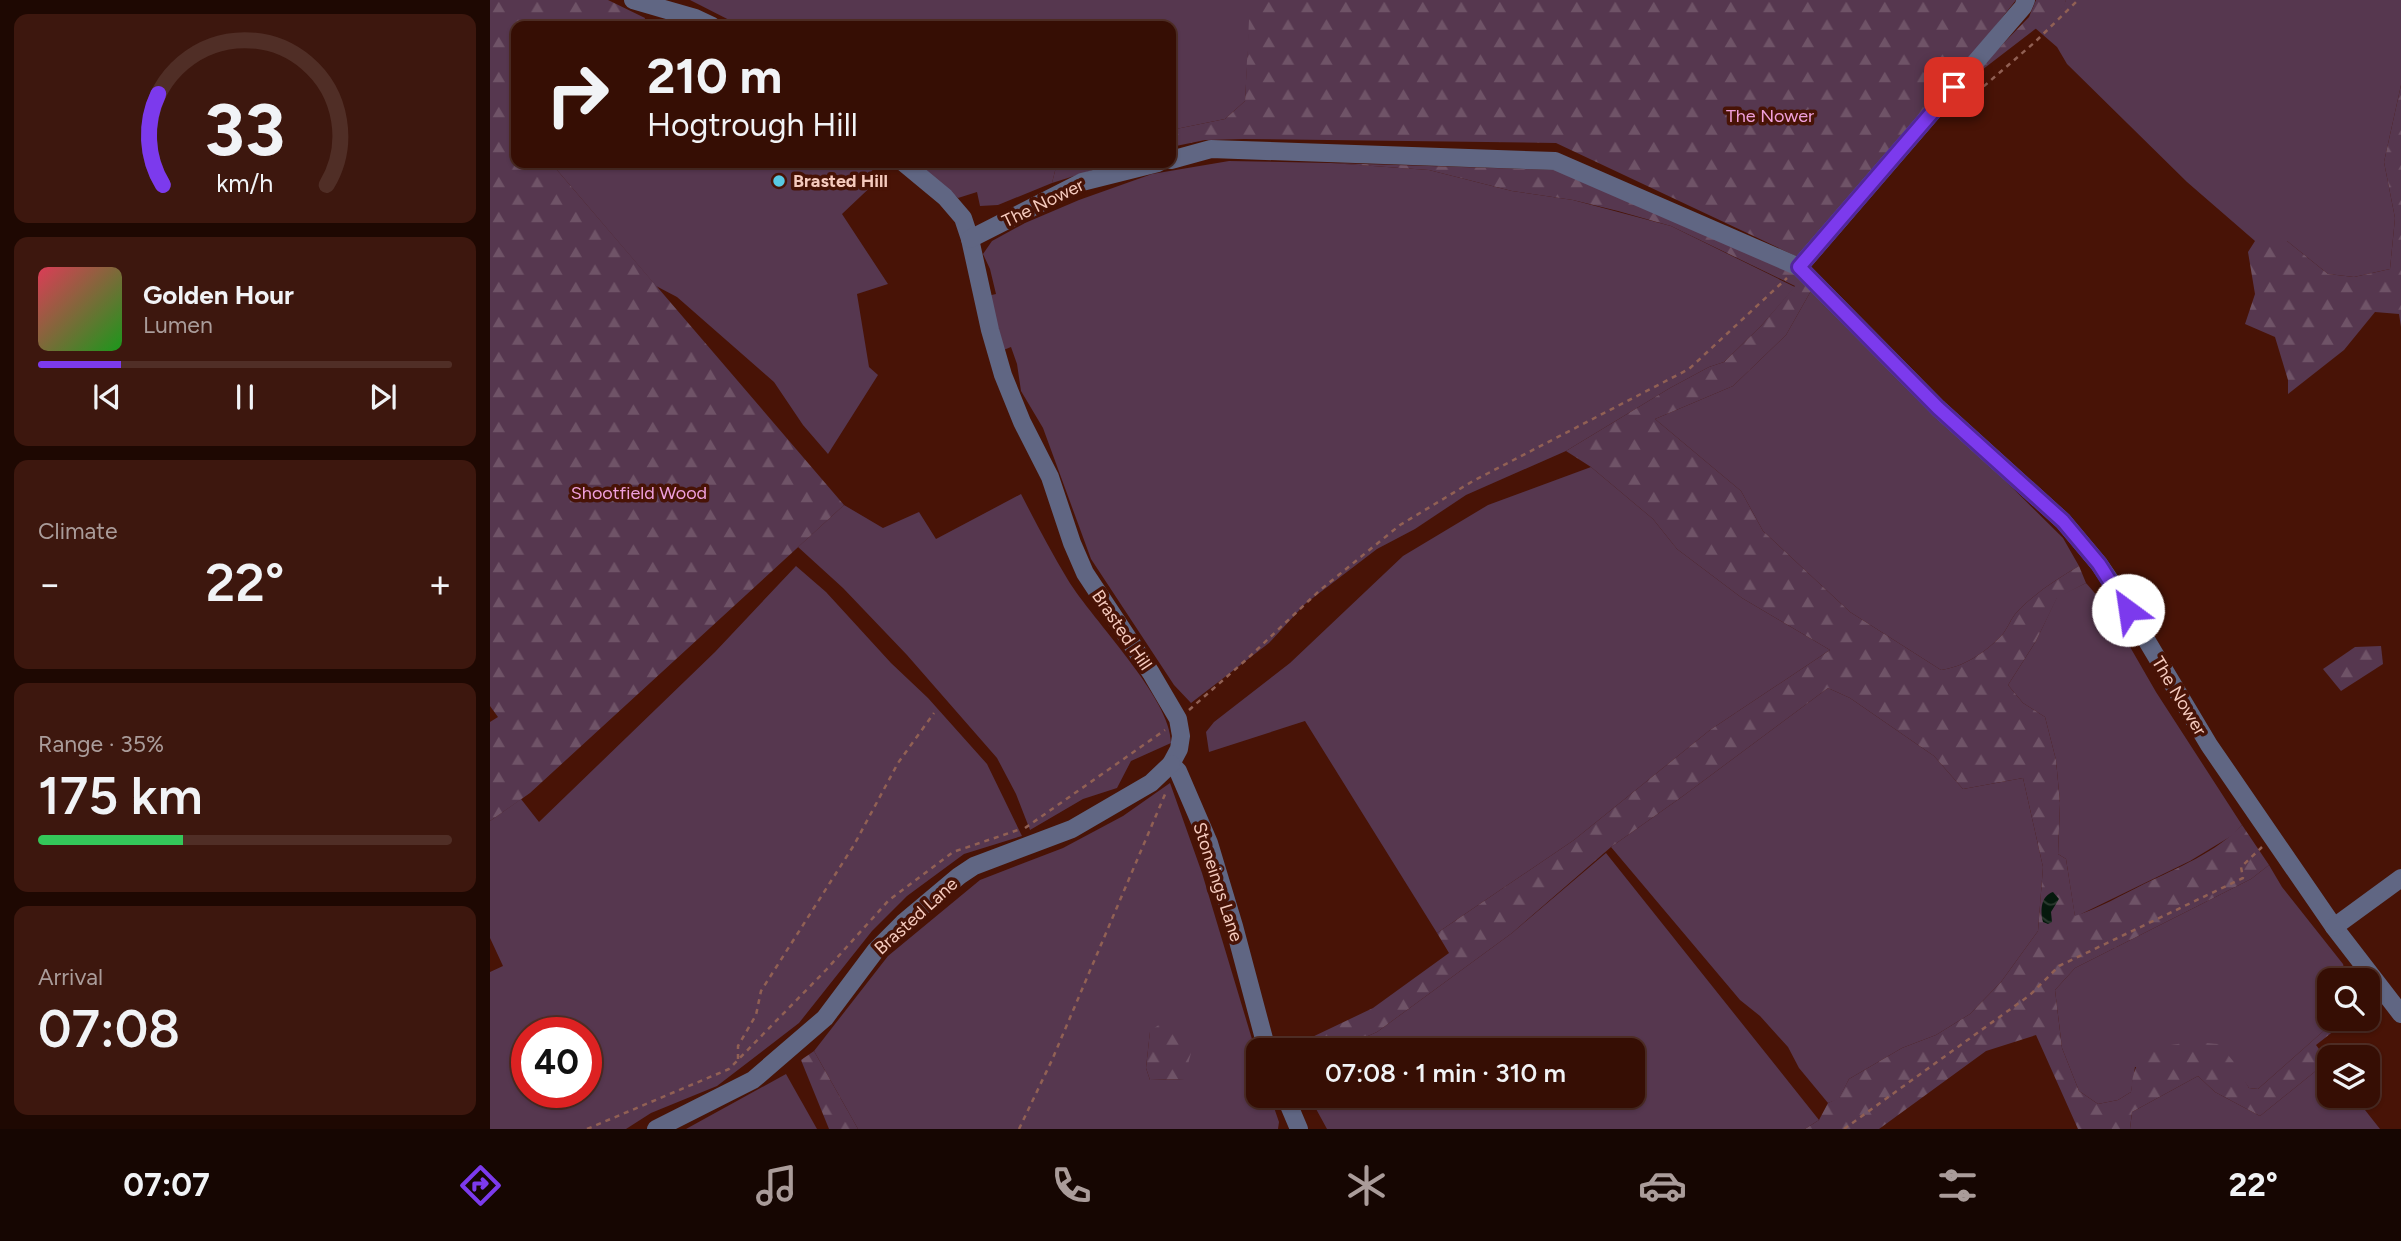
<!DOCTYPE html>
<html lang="en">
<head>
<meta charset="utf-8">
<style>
	body { margin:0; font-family:Figtree,sans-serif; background:#3d170e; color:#f1f3f6; height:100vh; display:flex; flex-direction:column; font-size:26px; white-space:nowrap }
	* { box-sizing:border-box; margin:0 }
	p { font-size:23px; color:#aa9c9a }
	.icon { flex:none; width:38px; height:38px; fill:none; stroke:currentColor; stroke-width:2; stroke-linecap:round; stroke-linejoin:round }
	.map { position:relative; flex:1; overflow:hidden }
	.sheet { display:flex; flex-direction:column; gap:14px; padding:14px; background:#1e0802; width:490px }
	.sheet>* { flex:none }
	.top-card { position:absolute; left:21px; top:21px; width:665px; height:147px; border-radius:14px; box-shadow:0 2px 5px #0004,0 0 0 2px #502e26; background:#360e04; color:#f1f3f6; overflow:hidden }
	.tools { position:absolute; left:1827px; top:968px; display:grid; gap:14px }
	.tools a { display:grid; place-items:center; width:63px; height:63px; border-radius:14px; background:#360e04; box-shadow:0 2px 5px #0004,0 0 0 2px #502e26; font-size:35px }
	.speed { position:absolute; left:21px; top:1017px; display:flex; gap:14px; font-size:35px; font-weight:700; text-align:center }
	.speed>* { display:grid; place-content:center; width:91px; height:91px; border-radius:50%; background:#360e04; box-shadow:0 2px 5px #0004,0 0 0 2px #502e26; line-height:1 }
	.speed .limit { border:10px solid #d22; background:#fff; color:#111 }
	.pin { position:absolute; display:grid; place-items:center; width:60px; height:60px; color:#fff; margin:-30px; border-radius:14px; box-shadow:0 4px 10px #0006 }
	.me { position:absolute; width:77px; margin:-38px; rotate:329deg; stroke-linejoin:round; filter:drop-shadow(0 0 5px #0008) }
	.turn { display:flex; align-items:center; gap:24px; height:147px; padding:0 21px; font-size:32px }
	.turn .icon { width:91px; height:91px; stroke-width:2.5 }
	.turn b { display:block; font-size:49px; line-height:60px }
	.big { font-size:52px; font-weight:600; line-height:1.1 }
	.sheet .widget { flex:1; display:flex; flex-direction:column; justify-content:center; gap:10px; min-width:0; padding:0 24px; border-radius:14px; background:#3d170e }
	.sheet .dial { align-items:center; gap:0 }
	.dial svg { height:182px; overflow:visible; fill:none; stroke:#502e26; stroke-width:7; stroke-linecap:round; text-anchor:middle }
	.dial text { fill:#f1f3f6; stroke:none }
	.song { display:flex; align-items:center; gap:21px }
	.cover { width:84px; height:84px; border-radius:10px; background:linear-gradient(135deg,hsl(350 70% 55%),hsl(120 70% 35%)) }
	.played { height:7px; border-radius:4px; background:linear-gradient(90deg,#7c3aed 20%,#502e26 20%) }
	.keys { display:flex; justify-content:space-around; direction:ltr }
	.heat { display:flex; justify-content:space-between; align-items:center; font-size:38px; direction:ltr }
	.charge { height:10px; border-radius:5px; background:linear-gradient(90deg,#34c759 35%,#502e26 0) }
	.trip { position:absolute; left:756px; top:1038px; width:399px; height:70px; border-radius:14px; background:#360e04; box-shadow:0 2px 5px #0004,0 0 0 2px #502e26; font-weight:600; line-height:70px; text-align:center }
	.tab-bar { display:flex; height:112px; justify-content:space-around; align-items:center; background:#160602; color:#aa9c9a }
	.tab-bar .icon { width:49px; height:49px }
	.tab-bar .current { color:#7c3aed }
	.tab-bar b { font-size:32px; color:#f1f3f6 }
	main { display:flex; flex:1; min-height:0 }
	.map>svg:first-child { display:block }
	.grass { fill:#56374f; fill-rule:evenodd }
	.forest { fill:url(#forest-firs) }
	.water { fill:url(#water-waves) }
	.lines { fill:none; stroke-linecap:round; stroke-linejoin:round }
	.path { stroke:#916054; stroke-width:2.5; stroke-dasharray:5 5; stroke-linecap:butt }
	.minor { stroke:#606683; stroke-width:18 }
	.route-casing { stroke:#51269a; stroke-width:18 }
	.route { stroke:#7c3aed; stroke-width:12 }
	.poi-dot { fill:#58c9e3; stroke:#481306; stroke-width:2.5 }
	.labels { text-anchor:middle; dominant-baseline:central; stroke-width:7; stroke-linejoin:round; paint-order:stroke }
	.park-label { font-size:18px; fill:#f0a0dd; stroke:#481306 }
	.poi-label { font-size:18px; font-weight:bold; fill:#f5cabe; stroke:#481306; text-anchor:start }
	.street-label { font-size:18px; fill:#f5cabe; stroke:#481306 }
</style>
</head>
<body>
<main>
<section class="sheet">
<div class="widget dial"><svg viewBox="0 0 100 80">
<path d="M14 69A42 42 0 1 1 86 69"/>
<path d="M14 69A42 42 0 0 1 12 29" stroke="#7c3aed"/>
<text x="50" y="56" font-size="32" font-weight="700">33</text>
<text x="50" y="72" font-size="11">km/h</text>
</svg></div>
<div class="widget">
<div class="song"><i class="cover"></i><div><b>Golden Hour</b><p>Lumen</p></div></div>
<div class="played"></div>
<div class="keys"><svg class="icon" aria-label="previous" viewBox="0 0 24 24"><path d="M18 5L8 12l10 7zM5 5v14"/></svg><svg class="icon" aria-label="pause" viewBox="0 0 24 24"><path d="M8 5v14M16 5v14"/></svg><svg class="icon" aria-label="next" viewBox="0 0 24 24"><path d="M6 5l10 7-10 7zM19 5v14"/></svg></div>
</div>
<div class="widget"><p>Climate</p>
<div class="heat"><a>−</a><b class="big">22°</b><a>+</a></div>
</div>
<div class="widget"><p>Range · 35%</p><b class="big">175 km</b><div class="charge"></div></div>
<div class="widget"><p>Arrival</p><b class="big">07:08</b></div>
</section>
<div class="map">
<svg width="1911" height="1129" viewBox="0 0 1911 1129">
	<defs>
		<pattern id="forest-firs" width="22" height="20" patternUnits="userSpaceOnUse" patternTransform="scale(1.75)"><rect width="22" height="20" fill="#56374f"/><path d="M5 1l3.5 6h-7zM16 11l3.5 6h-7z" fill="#6f5367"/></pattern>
		<pattern id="water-waves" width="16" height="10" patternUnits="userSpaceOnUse" patternTransform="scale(1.75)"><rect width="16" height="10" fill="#05190d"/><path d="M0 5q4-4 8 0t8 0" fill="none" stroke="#2a392e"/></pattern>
	</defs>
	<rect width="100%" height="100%" fill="#481306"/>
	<g class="grass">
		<path d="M200,0H761L755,101L735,119L681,130V26H251Z"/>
		<path d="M1576,0H1911V85L1894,162L1905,218L1900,269L1864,277L1838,274L1797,241H1765L1697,182L1577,64L1567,47L1545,28L1573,7Z"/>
		<path d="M739,161L841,163L939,170L1022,191L1083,200L1181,226L1305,287L1271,326L1234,362L1219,367L1180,388L1076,451L976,495L925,529L887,549L815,604L779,643L701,703L684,685L601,559L553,428L531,391L527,364L521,347L511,351L497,296L506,294L500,269L493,254L502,241L535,223L589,200L662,174Z"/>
		<path d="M61,163H388L381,172L389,179L352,214L398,284L367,294L379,367L388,375L338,454L313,425L284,382L187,297L166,286Z"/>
		<path d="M427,163H567L562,183L508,205L490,206L487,192L468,198Z"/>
		<path d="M1322,289L1573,538L1589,566C1567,579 1545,593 1527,612C1521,618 1518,628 1512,635C1496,652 1474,667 1451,670L1360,612L1273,531L1251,491L1165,419L1243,386L1296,335Z"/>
		<path d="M1101,467L1163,519L1187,549L1252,598L1340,650L1220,730L1084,840L947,933L815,721L719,752L716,732L724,722L800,663L913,556L998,505Z"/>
		<path d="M531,494C546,523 561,552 578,580C603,621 681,698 681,743L641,761L627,788L593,799L540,830L526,794L507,758L417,655L353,588L308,547L354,505L393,528L429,512L446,539Z"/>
		<path d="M306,566L336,592L401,663L438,698L497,764L532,836L474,854L417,896L382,931L309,1023L227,1086L161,1113L136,1129H0V972L13,966L0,938V821L31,799L49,822L225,652ZM37,1032H96V1092H37Z"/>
		<path d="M1596,583L1617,607L1666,692L1752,825L1743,835L1700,861L1585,917L1576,859L1568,854L1570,803L1566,760L1555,717L1533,703L1518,685L1546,641L1567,597Z"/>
		<path d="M1338,688L1360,698L1444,756L1473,789L1533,778L1553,867L1548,931L1511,982L1480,1014L1446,1035L1412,1048L1359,1079L1349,1099L1338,1103L1309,1068L1298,1047L1270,1016L1250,1000L1121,847L1193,796Z"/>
		<path d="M680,783L712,873L768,1059V1096H780L789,1122L788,1129H368L324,1051L398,956L490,880L573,848L633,816ZM660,1032L694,1079L660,1080L656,1068Z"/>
		<path d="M1116,853L1329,1120L1315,1129H837L819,1096H1143V1050H846L887,1032L1022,933Z"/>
		<path d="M1779,865L1792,887L1853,964L1857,980H1839V1018L1847,1019L1768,1089L1759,1088L1750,1075L1645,1067L1641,1092L1628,1100L1608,1104L1589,1091L1572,1048L1565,990L1585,968L1761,879Z"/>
		<path d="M1838,1061L1839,1096H1864L1890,1129H1640L1642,1112L1708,1076L1725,1092L1770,1116Z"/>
		<path d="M296,1074L327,1129H196Z"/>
	</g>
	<g class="forest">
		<path d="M0,0H118L155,18L153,26H26V163H61L354,505L40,793L0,821V722L8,717L0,706Z"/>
		<path d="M760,0H1526L1439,110L1310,258L1066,143L754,139L715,140L681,147V130L735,119L755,101Z"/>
		<path d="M1546,0H1576L1574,7L1475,83L1539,17Z"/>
		<path d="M1911,85V327L1909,314L1885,312L1854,350L1798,394V380L1785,337L1755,324L1765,294L1758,252L1765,241H1797L1838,274L1864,277L1900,269L1905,218L1894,162Z"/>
		<path d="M567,163H625L562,183Z"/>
		<path d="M841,163L1065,170L1298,265L1322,289L1296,335L1243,386L1165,419L1251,491L1273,531L1360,612L1451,670C1474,667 1496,652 1512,635C1518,628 1521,618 1527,612C1545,593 1567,579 1589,566L1596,583L1567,598L1546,641L1518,685L1533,703L1555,717L1566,760L1570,803L1568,854L1576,859L1585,916C1609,908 1632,895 1654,884C1687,868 1727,852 1752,825L1779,865L1761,879L1585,968L1565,990L1572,1048L1589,1091L1608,1104L1628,1100L1641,1092C1642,1085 1642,1077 1645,1070C1654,1040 1704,1042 1729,1044L1743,1061L1759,1088L1768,1089L1847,1019H1859L1826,1045L1838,1061L1770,1116L1725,1092L1708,1076L1642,1112L1640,1129H1588L1546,1035L1496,1051L1389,1129H1315L1329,1120L1338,1103L1349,1098L1359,1079L1412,1048L1446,1035L1480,1014L1511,982L1548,931L1553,867L1533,778L1473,789L1444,756L1360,698L1338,688L1193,796L1121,847L1022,933L887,1032L846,1050H795L883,1008L959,953L947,933L1084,840L1220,730L1340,650L1252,598L1187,549L1163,519L1101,467L1076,451L1180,388L1219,367L1234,362L1271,326L1305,286L1181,226L1128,211L1083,200L1022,191L939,170Z"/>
		<path d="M1891,646L1893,664L1851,691L1833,669L1865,647Z"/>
		<path d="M673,1022H687L701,1053L694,1079L660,1080L656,1068L660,1031Z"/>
		<path d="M324,1051L368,1129H339L311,1060Z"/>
	</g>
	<path class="water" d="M1563,892L1569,899L1561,912L1562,922L1558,924L1553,922C1550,910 1551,896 1563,892Z"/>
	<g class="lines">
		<g class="path">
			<path d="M1471,106L1545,42L1588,0"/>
			<path d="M699,710L757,659L829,591L910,525L983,481L1199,369L1297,278"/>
			<path d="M535,828L675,730"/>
			<path d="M248,1059V1046L266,1015L271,991L364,845L408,763L444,713"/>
			<path d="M97,1129L239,1069L336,970L399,900L463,852L528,830"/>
			<path d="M529,1129L562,1060L676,792"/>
			<path d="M1354,1129L1540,995L1569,966L1753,878L1751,867L1772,847"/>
		</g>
		<g class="minor">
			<path d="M143,0L205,18L222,26"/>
			<path d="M681,160L721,149L1065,161L1309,267L1448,408L1573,521L1609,564L1626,589L1719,745L1844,927L1911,1014"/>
			<path d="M414,163L455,197L473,218L480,239L500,330L513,375L532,422L560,477L582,543L595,573L661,673L688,719L691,736L689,749L681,764L688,771L719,843L744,926L777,1050"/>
			<path d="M480,239L592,182L668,163"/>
			<path d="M1309,267L1533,7L1536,0"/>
			<path d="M1844,927L1911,878"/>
			<path d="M795,1096L809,1129"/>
			<path d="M166,1129L263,1080L335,1018L386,950L413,923L469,876L484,866L582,829L661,783L681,764"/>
		</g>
	</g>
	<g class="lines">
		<g class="route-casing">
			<path id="route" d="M1464,87L1309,267L1448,408L1573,521L1609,564L1638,610"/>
		</g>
		<use href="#route" class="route"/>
	</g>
	<circle class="poi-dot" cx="289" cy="181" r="7"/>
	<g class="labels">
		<g class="park-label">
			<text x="1280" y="116">The Nower</text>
			<text x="149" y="493">Shootfield Wood</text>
		</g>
		<g class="poi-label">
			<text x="303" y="181">Brasted Hill</text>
		</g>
		<g class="street-label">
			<text transform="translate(553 203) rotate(-26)">The Nower</text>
			<text transform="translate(632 630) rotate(56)">Brasted Hill</text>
			<text transform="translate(1689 696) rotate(59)">The Nower</text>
			<text transform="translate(728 882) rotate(72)">Stoneings Lane</text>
			<text transform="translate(426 916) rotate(-42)">Brasted Lane</text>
		</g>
	</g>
</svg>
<div class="tools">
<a><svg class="icon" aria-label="search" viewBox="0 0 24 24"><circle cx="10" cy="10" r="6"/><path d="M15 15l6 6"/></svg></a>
<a><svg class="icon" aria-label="layers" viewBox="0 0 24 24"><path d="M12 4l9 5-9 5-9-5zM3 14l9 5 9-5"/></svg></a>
</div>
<div class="speed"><div class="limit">40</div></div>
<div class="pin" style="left:1464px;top:87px;background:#d93025"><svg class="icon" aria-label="arrive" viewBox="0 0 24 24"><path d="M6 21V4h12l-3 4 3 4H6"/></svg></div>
<svg class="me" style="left:1638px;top:610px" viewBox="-20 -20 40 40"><circle r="19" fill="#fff"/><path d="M0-13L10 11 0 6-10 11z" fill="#7c3aed"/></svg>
<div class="trip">07:08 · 1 min · 310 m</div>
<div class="top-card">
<div class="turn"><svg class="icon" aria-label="right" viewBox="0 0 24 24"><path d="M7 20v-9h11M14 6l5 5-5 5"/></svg><div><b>210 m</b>Hogtrough Hill</div></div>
</div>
</div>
</main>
<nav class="tab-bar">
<b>07:07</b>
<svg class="icon current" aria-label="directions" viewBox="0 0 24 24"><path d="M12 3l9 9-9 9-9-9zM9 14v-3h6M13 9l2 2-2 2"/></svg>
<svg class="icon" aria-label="music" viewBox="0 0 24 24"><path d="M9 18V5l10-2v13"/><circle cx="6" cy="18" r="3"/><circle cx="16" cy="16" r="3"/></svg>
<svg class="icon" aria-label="phone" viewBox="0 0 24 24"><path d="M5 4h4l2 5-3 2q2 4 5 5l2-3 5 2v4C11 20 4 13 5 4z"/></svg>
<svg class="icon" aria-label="climate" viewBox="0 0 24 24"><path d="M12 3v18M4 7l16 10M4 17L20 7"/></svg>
<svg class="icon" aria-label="car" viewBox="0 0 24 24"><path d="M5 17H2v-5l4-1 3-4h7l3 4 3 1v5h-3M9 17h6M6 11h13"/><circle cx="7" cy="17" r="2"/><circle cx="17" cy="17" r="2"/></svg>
<svg class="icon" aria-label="filters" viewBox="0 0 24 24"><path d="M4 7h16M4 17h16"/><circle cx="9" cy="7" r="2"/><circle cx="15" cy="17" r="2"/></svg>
<b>22°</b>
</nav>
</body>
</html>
